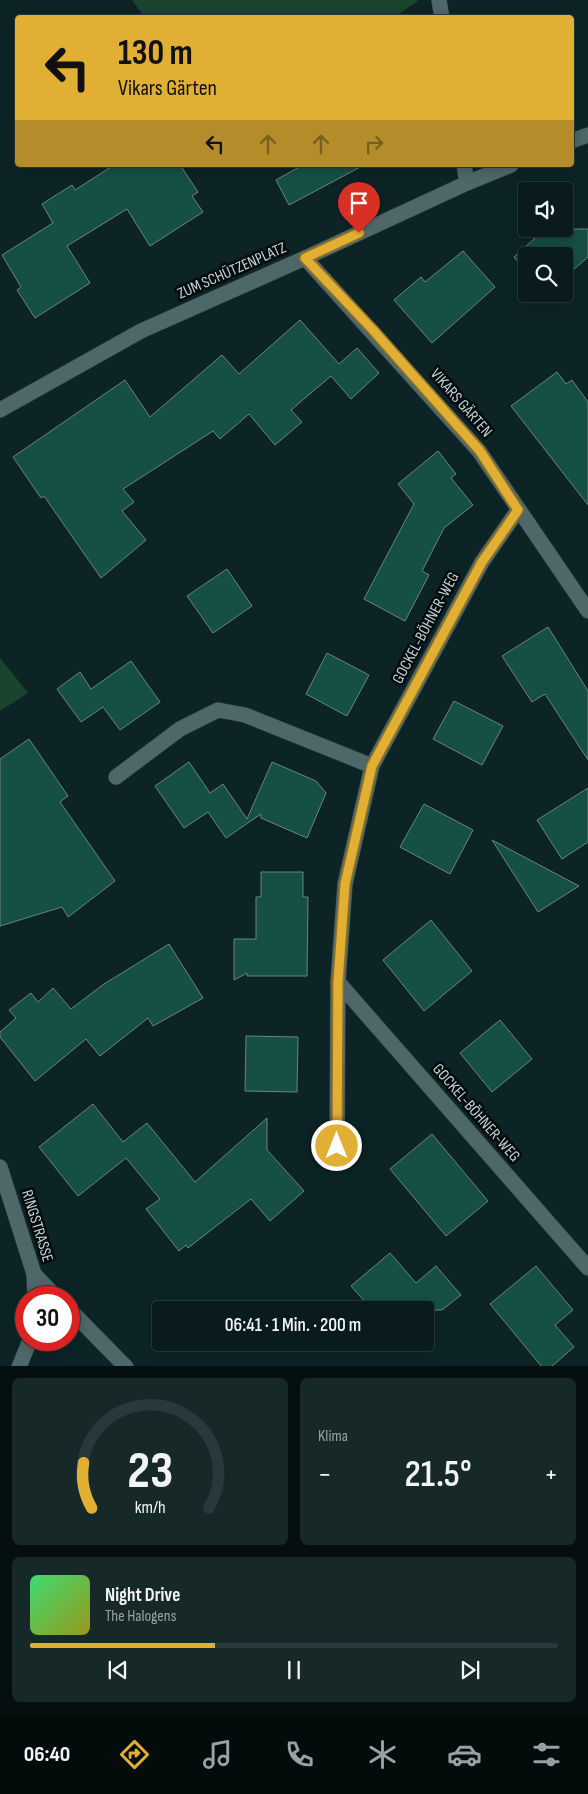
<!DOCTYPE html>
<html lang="de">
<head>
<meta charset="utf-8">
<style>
	body { margin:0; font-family:"Sofia Sans Condensed",sans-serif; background:#172829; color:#f1f3f6; height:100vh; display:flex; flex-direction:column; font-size:19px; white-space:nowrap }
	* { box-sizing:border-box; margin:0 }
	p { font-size:16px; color:#99a1a3 }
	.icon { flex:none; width:28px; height:28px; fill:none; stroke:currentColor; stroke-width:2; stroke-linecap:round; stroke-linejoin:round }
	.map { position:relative; height:1366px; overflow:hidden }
	.drawer { display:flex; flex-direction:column; gap:12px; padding:12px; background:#050f0f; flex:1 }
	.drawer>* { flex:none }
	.top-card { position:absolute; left:15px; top:15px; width:559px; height:152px; border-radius:5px; box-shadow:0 2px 12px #0003,0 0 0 1px #29393b; background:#e1af34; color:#111; overflow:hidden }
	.buttons { position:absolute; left:518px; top:182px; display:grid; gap:10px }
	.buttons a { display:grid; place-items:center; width:55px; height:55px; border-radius:5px; background:#091b1c; box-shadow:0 2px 12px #0003,0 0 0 1px #29393b; font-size:25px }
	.speed { position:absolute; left:15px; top:1286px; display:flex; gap:10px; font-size:25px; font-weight:700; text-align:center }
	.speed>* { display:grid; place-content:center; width:65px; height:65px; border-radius:50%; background:#091b1c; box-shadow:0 2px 12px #0003,0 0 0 1px #29393b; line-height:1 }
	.speed .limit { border:8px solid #d22; background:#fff; color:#111 }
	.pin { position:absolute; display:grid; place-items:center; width:42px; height:42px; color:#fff; margin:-51px -21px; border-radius:50% 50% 50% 0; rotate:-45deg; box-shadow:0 0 5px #0007 }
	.pin .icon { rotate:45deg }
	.me { position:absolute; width:55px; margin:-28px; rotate:0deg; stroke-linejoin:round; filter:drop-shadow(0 0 4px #0008) }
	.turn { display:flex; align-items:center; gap:18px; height:105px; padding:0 20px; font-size:22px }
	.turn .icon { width:65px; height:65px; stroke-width:2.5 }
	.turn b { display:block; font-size:35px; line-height:42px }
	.lanes { display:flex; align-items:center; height:48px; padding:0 20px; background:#0003; justify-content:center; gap:25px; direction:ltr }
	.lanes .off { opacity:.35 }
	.big { font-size:38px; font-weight:600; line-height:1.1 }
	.drawer .widget { flex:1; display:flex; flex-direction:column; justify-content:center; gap:8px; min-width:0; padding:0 18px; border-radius:8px; background:#172829 }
	.drawer .dial { align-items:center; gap:0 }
	.dial svg { height:130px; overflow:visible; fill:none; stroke:#29393b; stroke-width:7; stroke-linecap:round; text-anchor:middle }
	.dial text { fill:#f1f3f6; stroke:none }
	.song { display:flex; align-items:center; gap:15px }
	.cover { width:60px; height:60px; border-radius:8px; background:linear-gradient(135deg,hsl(140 70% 55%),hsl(60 70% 35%)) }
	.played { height:5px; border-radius:2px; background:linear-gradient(90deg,#e1af34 35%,#29393b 35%) }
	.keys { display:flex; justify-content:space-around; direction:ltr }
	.heat { display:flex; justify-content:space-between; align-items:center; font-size:28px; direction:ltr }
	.drawer .tiles { flex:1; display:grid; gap:12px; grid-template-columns:1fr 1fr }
	.widget:last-child { grid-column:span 2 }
	.trip { position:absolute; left:152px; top:1301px; width:282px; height:50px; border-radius:5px; background:#091b1c; box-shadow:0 2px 12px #0003,0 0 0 1px #29393b; font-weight:600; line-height:50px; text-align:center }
	.dock { display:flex; height:80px; justify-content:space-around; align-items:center; background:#040b0b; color:#99a1a3 }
	.dock .icon { width:35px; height:35px }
	.dock .active { color:#e1af34 }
	.dock b { font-size:22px; color:#f1f3f6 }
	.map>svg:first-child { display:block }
	.green { fill:#1a442d }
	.building { fill:#154f45; stroke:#6c857f }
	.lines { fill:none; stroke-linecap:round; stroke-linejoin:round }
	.street-casing { stroke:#303d3f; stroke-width:16 }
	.street { stroke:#4e6769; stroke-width:15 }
	.route-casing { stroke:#927222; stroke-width:12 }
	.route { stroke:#e1af34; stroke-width:9 }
	.labels { text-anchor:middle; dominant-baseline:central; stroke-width:5; stroke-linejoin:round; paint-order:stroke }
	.street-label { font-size:16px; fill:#c8d6d7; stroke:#030b0c }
</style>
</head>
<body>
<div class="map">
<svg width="588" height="1367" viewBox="0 0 588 1367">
	<rect width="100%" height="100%" fill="#0c2426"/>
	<g class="green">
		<path d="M132,0H419L393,18L144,17Z"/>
		<path d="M0,658L28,693L0,711Z"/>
	</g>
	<g class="building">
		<path d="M114,165H180L198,192L192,196L203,212L150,246L127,209L67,246L90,283L35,318L17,290L21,287L2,255L53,223L42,204L72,185L75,190Z"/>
		<path d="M303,165H364L289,205L276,180Z"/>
		<path d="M545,229H588V257L564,278V256H526V271L514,257Z"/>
		<path d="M463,251L495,287L432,343L394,300L421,277L425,282Z"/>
		<path d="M300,320L339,364L357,348L379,373L351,399L331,376L291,410L302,422L275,445L249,414L220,439L213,431L123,489L134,502L122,511L146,540L101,578L44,496L41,498L13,457L125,380L150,417L222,355L239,374Z"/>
		<path d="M557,372L566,384L572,380L588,402V505L511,406Z"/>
		<path d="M438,451L456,474L451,478L473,505L444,528L422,571L429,575L405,621L364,599L414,504L398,484Z"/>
		<path d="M227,569L252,606L213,633L187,596Z"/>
		<path d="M548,627L588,691V760L545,694L532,702L502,656Z"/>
		<path d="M327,653L369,675L347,716L306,694Z"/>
		<path d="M131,661L160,702L120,730L103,707L81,722L57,689L80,672L91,689Z"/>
		<path d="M454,701L503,726L482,765L433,739Z"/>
		<path d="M29,739L68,796L60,802L115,881L68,917L62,907L0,926V759Z"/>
		<path d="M189,762L210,793L223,784L247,819L272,762L316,781L326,793L307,838L261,818V814L226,838L208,812L184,828L155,786Z"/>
		<path d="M588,788V842L562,859L537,820Z"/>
		<path d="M424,804L473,830L450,874L400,847Z"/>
		<path d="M492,840L579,886L538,912Z"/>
		<path d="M261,872H303V897H308L307,976H247V973L234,980V939H256V897H261Z"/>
		<path d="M431,920L472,971L424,1011L383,960Z"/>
		<path d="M169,944L203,998L153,1026L148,1018L100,1056L86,1039L35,1081L0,1037V1032L16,1018L9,1010L31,993L38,1002L53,988L71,1009L104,984Z"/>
		<path d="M500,1020L532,1059L492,1092L460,1053Z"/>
		<path d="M246,1036L298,1037L297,1092L245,1091Z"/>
		<path d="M93,1104L123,1142L147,1123L195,1182L267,1118V1150L304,1191L270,1221L251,1199L188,1248L186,1245L179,1251L146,1209L160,1199L126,1158L78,1196L39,1147Z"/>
		<path d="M432,1134L488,1201L446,1236L390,1169Z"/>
		<path d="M390,1253L416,1283L436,1266L461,1295L442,1310H372L351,1286Z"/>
		<path d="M536,1266L573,1310L555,1325L574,1347L551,1367H542L490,1304Z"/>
	</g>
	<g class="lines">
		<g class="street-casing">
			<g id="street">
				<path d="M439,0L442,18"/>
				<path d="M571,141L588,135"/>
				<path d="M464,165L467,183"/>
				<path d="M305,258L479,451L588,611"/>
				<path d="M0,410L141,331L305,258L467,183L511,165"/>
				<path d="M116,777L180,729L218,710L245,715L372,766"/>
				<path d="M338,982L588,1268"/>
				<path d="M337,1147L338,982L345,884L372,766L482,562L518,510"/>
				<path d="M0,1167L34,1274L35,1298"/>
				<path d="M34,1274L57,1298"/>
				<path d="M69,1309L126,1367"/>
				<path d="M19,1367L30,1340"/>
			</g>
		</g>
		<use href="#street" class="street"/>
	</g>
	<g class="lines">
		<g class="route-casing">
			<path id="route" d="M337,1146L338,982L345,884L372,766L482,562L518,510L480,451L373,330L305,258L359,233"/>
		</g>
		<use href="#route" class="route"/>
	</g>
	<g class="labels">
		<g class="street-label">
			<text transform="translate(232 271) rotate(-24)">ZUM SCHÜTZENPLATZ</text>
			<text transform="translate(461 403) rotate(49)">VIKARS GÄRTEN</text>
			<text transform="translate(426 628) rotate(-62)">GOCKEL-BÖHNER-WEG</text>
			<text transform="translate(476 1113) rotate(49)">GOCKEL-BÖHNER-WEG</text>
			<text transform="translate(37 1226) rotate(73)">RINGSTRASSE</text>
		</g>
	</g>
</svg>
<div class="buttons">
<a><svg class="icon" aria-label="sound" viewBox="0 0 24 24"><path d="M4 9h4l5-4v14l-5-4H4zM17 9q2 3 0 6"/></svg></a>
<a><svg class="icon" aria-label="search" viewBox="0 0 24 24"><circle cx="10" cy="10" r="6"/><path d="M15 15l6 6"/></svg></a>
</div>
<div class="speed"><div class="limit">30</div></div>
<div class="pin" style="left:359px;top:233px;background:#d93025"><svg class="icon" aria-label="arrive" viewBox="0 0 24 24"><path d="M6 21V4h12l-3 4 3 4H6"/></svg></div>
<svg class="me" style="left:337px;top:1146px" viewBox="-20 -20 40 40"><circle r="17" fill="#e1af34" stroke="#fff" stroke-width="3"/><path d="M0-11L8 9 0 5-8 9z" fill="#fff"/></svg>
<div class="trip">06:41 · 1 Min. · 200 m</div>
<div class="top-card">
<div class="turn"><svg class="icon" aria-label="left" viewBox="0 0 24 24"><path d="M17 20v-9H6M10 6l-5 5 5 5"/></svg><div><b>130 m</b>Vikars Gärten</div></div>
<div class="lanes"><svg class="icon" aria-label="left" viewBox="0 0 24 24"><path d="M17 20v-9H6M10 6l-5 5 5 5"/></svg><svg class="icon off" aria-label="ahead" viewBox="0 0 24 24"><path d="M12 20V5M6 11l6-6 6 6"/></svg><svg class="icon off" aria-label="ahead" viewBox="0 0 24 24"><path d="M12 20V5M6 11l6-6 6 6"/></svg><svg class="icon off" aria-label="right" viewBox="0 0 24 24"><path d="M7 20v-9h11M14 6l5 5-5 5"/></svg></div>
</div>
</div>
<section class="drawer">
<div class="tiles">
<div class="widget dial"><svg viewBox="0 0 100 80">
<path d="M14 69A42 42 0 1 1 86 69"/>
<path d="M14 69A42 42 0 0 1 9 41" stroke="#e1af34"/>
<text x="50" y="56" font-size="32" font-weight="700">23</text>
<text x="50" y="72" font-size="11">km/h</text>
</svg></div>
<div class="widget"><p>Klima</p>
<div class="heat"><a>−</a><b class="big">21.5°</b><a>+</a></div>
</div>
<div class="widget">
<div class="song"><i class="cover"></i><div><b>Night Drive</b><p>The Halogens</p></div></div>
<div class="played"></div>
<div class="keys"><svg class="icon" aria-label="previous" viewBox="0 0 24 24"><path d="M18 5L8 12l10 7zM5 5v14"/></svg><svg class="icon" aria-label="pause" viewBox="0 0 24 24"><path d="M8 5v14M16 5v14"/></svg><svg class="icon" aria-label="next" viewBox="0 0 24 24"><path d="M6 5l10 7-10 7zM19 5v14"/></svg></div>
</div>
</div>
</section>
<nav class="dock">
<b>06:40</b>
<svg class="icon active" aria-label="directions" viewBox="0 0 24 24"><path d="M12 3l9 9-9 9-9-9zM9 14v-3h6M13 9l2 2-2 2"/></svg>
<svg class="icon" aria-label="music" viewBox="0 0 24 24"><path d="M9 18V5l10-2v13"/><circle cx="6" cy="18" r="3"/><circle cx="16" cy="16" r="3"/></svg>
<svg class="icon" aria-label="phone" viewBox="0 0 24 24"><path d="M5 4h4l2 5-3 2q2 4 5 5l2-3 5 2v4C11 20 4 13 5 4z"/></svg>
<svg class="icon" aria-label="climate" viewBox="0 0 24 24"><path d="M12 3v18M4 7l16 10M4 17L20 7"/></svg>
<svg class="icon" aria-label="car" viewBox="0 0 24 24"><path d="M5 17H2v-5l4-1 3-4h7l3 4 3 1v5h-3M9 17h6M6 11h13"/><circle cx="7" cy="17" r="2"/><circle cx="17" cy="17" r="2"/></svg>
<svg class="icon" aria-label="filters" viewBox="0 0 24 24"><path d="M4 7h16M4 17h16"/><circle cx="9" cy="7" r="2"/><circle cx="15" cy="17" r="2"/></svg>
</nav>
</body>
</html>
